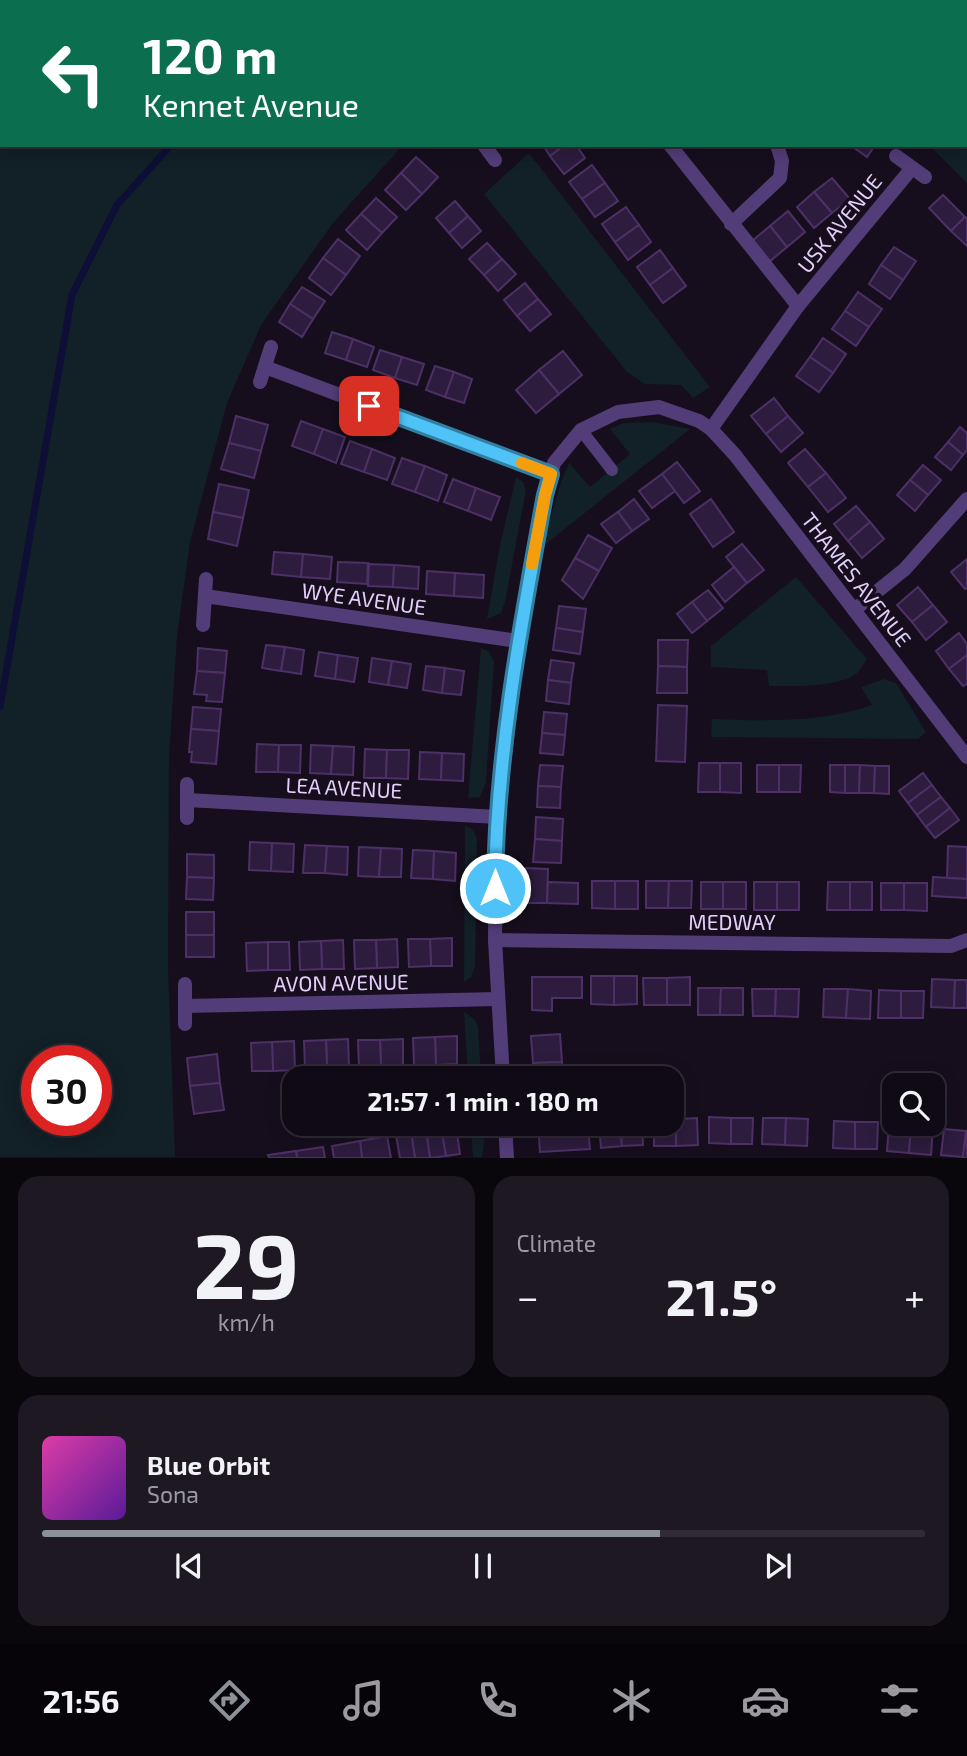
<!DOCTYPE html>
<html lang="en">
<head>
<meta charset="utf-8">
<style>
	body { margin:0; font-family:"Exo 2",sans-serif; background:#1e1823; color:#f1f3f6; height:100vh; display:flex; flex-direction:column; font-size:26px; white-space:nowrap }
	* { box-sizing:border-box; margin:0 }
	p { font-size:23px; color:#9c9aa1 }
	.icon { flex:none; width:38px; height:38px; fill:none; stroke:currentColor; stroke-width:2; stroke-linecap:round; stroke-linejoin:round }
	.map { position:relative; height:1158px; overflow:hidden }
	.side { display:flex; flex-direction:column; gap:18px; padding:18px; background:#09060c; flex:1 }
	.side>* { flex:none }
	.guide { position:absolute; left:0px; top:0px; width:968px; height:147px; box-shadow:0 4px 18px #0003,0 0 0 2px #302b35; background:#0b6e4f; color:#fff; overflow:hidden }
	.buttons { position:absolute; left:882px; top:1073px; display:grid; gap:14px }
	.buttons a { display:grid; place-items:center; width:63px; height:63px; border-radius:14px; background:#100a16; box-shadow:0 4px 18px #0003,0 0 0 2px #302b35; font-size:35px }
	.speed { position:absolute; left:21px; top:1045px; display:flex; gap:14px; font-size:35px; font-weight:700; text-align:center }
	.speed>* { display:grid; place-content:center; width:91px; height:91px; border-radius:50%; background:#100a16; box-shadow:0 4px 18px #0003,0 0 0 2px #302b35; line-height:1 }
	.speed .limit { border:10px solid #d22; background:#fff; color:#111 }
	.pin { position:absolute; display:grid; place-items:center; width:60px; height:60px; color:#fff; margin:-30px; border-radius:14px; box-shadow:0 4px 10px #0006 }
	.me { position:absolute; width:77px; margin:-38px; rotate:0deg; stroke-linejoin:round; filter:drop-shadow(0 0 5px #0008) }
	.turn { display:flex; align-items:center; gap:24px; height:147px; padding:0 28px; font-size:32px }
	.turn .icon { width:91px; height:91px; stroke-width:2.5 }
	.turn b { display:block; font-size:49px; line-height:60px }
	.big { font-size:52px; font-weight:700; line-height:1.1 }
	.side .card { flex:1; display:flex; flex-direction:column; justify-content:center; gap:10px; min-width:0; padding:0 24px; border-radius:21px; background:#1e1823 }
	.side .dial { align-items:center; gap:0 }
	.dial b { font-size:91px; line-height:1 }
	.song { display:flex; align-items:center; gap:21px }
	.cover { width:84px; height:84px; border-radius:10px; background:linear-gradient(135deg,hsl(320 70% 55%),hsl(270 70% 35%)) }
	.played { height:7px; border-radius:4px; background:linear-gradient(90deg,#8c9099 70%,#302b35 70%) }
	.keys { display:flex; justify-content:space-around; direction:ltr }
	.heat { display:flex; justify-content:space-between; align-items:center; font-size:38px; direction:ltr }
	.side .tiles { flex:1; display:grid; gap:18px; grid-template-columns:1fr 1fr }
	.card:last-child { grid-column:span 2 }
	.trip { position:absolute; left:282px; top:1066px; width:402px; height:70px; border-radius:21px; background:#100a16; box-shadow:0 4px 18px #0003,0 0 0 2px #302b35; font-weight:700; line-height:70px; text-align:center }
	.tabs { display:flex; height:112px; justify-content:space-around; align-items:center; background:#060409; color:#9c9aa1 }
	.tabs .icon { width:49px; height:49px }
	.tabs .current { color:#8c9099 }
	.tabs b { font-size:32px; color:#f1f3f6 }
	.map>svg:first-child { display:block }
	.green { fill:#122027; fill-rule:evenodd }
	.lines { fill:none; stroke-linecap:round; stroke-linejoin:round }
	.stream { stroke:#0d0f37; stroke-width:7 }
	.building { fill:#2d1c3d; stroke:#4d3066; stroke-width:2 }
	.service { stroke:#533d78; stroke-width:12 }
	.minor { stroke:#533d78; stroke-width:14 }
	.route-casing { stroke:#337fa1; stroke-width:18 }
	.route { stroke:#4fc3f7; stroke-width:12 }
	.slow { stroke:#f59e0b; stroke-width:12 }
	.labels { text-anchor:middle; dominant-baseline:central; stroke-width:7; stroke-linejoin:round; paint-order:stroke }
	.street-label { font-size:21px; fill:#e2cffa; stroke:#160e1d }
</style>
</head>
<body>
<div class="map">
<svg width="967" height="1158" viewBox="0 0 967 1158">
	<rect width="100%" height="100%" fill="#160e1d"/>
	<g class="green">
		<path d="M0,0H595L2,2V145H403L333,223L261,325L227,403L190,542L177,636L169,757L168,966L175,1157H0ZM37,1060H96V1120H37Z"/>
		<path d="M717,0H967V183L929,145H966V2Z"/>
		<path d="M529,153L710,387L693,398L681,385L645,384L627,372L484,194Z"/>
		<path d="M653,422L690,429L542,547L561,482L569,463L590,487L630,454L610,429L623,423Z"/>
		<path d="M516,477L523,482L526,490L505,602L501,613L487,619L500,545Z"/>
		<path d="M796,577L867,659C864,663 861,670 857,673C839,688 791,686 769,686L767,670L711,667V646Z"/>
		<path d="M481,648L489,652L494,662L486,782L480,797L468,798Z"/>
		<path d="M884,679L896,683L926,732L918,739L711,737L712,719C765,721 821,723 872,705L861,687Z"/>
		<path d="M465,826L472,829L477,838L475,966L471,977L464,982Z"/>
		<path d="M464,1012L475,1020L478,1027L481,1078H468Z"/>
		<path d="M471,1124H483L484,1143L482,1157H473Z"/>
	</g>
	<g class="lines">
		<g class="stream">
			<path d="M326,2L328,0"/>
			<path d="M0,707L72,295L117,205L171,145"/>
		</g>
	</g>
	<g class="building">
		<path d="M543,145H565L550,156Z"/>
		<path d="M565,145H576L585,158L564,174L550,156Z"/>
		<path d="M850,145H875L867,157Z"/>
		<path d="M416,157L438,177L422,194L401,173Z"/>
		<path d="M592,165L605,183L582,199L569,182Z"/>
		<path d="M401,173L422,194L406,210L385,190Z"/>
		<path d="M832,178L850,199L832,213L814,192Z"/>
		<path d="M605,183L618,201L595,217L582,199Z"/>
		<path d="M814,192L832,213L814,228L797,207Z"/>
		<path d="M943,195L965,217L951,231L929,208Z"/>
		<path d="M376,198L397,217L382,233L361,214Z"/>
		<path d="M455,201L468,216L449,233L436,218Z"/>
		<path d="M626,207L639,225L615,242L602,224Z"/>
		<path d="M788,211L805,232L787,247L770,226Z"/>
		<path d="M361,214L382,233L367,250L346,230Z"/>
		<path d="M468,216L481,231L462,248L449,233Z"/>
		<path d="M965,217L967,219V246L951,231Z"/>
		<path d="M639,225L651,242L628,260L615,242Z"/>
		<path d="M770,226L787,247L769,262L752,241Z"/>
		<path d="M338,239L360,256L346,275L323,258Z"/>
		<path d="M487,243L502,259L484,275L469,259Z"/>
		<path d="M894,247L916,261L903,280L881,265Z"/>
		<path d="M660,250L673,268L650,285L637,267Z"/>
		<path d="M323,258L346,275L331,295L309,278Z"/>
		<path d="M502,259L516,274L498,291L484,275Z"/>
		<path d="M881,265L903,280L890,299L869,284Z"/>
		<path d="M673,268L686,286L663,303L650,285Z"/>
		<path d="M525,283L538,299L517,316L504,300Z"/>
		<path d="M302,287L325,301L313,319L290,304Z"/>
		<path d="M858,292L882,309L869,327L845,311Z"/>
		<path d="M538,299L551,314L530,331L517,316Z"/>
		<path d="M290,304L313,319L302,337L279,322Z"/>
		<path d="M845,311L869,327L856,346L832,329Z"/>
		<path d="M332,332L353,339L346,360L325,353Z"/>
		<path d="M823,338L846,354L833,373L810,357Z"/>
		<path d="M353,339L374,347L367,367L346,360Z"/>
		<path d="M380,350L402,357L395,378L373,370Z"/>
		<path d="M563,351L582,375L559,394L539,370Z"/>
		<path d="M402,357L424,364L417,385L395,378Z"/>
		<path d="M810,357L833,373L819,392L796,376Z"/>
		<path d="M435,366L454,372L445,397L426,390Z"/>
		<path d="M539,370L559,394L536,413L516,390Z"/>
		<path d="M454,372L472,379L464,403L445,397Z"/>
		<path d="M774,398L788,416L766,434L751,416Z"/>
		<path d="M236,416L268,425L261,451L229,443Z"/>
		<path d="M788,416L803,433L781,452L766,434Z"/>
		<path d="M301,421L323,429L314,454L292,446Z"/>
		<path d="M960,427L967,433V450L963,455L948,442Z"/>
		<path d="M323,429L345,437L336,463L314,454Z"/>
		<path d="M350,441L372,449L364,472L341,464Z"/>
		<path d="M948,442L963,455L951,470L935,457Z"/>
		<path d="M229,443L261,451L254,478L221,469Z"/>
		<path d="M372,449L395,458L387,480L364,472Z"/>
		<path d="M805,449L826,473L808,487L788,463Z"/>
		<path d="M402,458L425,466L415,492L392,484Z"/>
		<path d="M677,462L700,491L684,503L662,474Z"/>
		<path d="M923,465L941,480L928,495L910,480Z"/>
		<path d="M425,466L447,475L438,501L415,492Z"/>
		<path d="M826,473L846,498L828,512L808,487Z"/>
		<path d="M662,474L675,491L652,508L639,491Z"/>
		<path d="M453,479L476,488L468,511L444,502Z"/>
		<path d="M910,480L928,495L915,511L897,495Z"/>
		<path d="M219,484L249,490L243,518L213,512Z"/>
		<path d="M476,488L500,497L491,520L468,511Z"/>
		<path d="M634,499L649,519L632,531L618,512Z"/>
		<path d="M711,499L734,532L713,547L690,514Z"/>
		<path d="M856,506L870,522L848,541L834,524Z"/>
		<path d="M213,512L243,518L237,546L208,539Z"/>
		<path d="M618,512L632,531L616,543L601,524Z"/>
		<path d="M870,522L884,539L862,558L848,541Z"/>
		<path d="M588,535L612,548L599,571L575,558Z"/>
		<path d="M742,544L764,570L747,583L726,557Z"/>
		<path d="M274,552L303,554L301,577L272,574Z"/>
		<path d="M303,554L332,557L330,579L301,577Z"/>
		<path d="M575,558L599,571L583,599L562,580Z"/>
		<path d="M967,559V588L965,589L951,572Z"/>
		<path d="M338,562L368,563L367,584L337,582Z"/>
		<path d="M369,564L394,565L393,587L368,586Z"/>
		<path d="M394,565L419,567L418,589L393,587Z"/>
		<path d="M734,567L747,583L725,602L712,585Z"/>
		<path d="M427,571L455,573L454,596L426,594Z"/>
		<path d="M455,573L484,575L483,598L454,596Z"/>
		<path d="M918,587L933,605L912,622L897,605Z"/>
		<path d="M708,590L723,608L707,621L692,602Z"/>
		<path d="M692,602L707,621L692,633L677,614Z"/>
		<path d="M933,605L947,622L926,640L912,622Z"/>
		<path d="M559,606L586,609L583,632L556,628Z"/>
		<path d="M556,628L583,632L580,654L553,650Z"/>
		<path d="M959,633L967,644V655L949,669L936,651Z"/>
		<path d="M658,640H688L687,667L658,666Z"/>
		<path d="M266,645L285,647L281,671L262,668Z"/>
		<path d="M285,647L304,650L301,674L281,671Z"/>
		<path d="M198,648L227,651L225,673L197,671Z"/>
		<path d="M319,652L338,655L335,679L315,676Z"/>
		<path d="M338,655L358,658L354,682L335,679Z"/>
		<path d="M967,655V684L963,686L949,669Z"/>
		<path d="M372,658L392,661L388,685L369,682Z"/>
		<path d="M551,660L574,663L571,683L548,680Z"/>
		<path d="M392,661L411,664L407,688L388,685Z"/>
		<path d="M426,666L445,668L442,693L423,690Z"/>
		<path d="M658,666L687,667V693H657Z"/>
		<path d="M445,668L464,671L461,695L442,693Z"/>
		<path d="M197,671L225,673L222,702L206,701L207,695L194,694Z"/>
		<path d="M548,680L571,683L569,704L546,701Z"/>
		<path d="M658,705L687,706L685,762L656,761Z"/>
		<path d="M193,707L221,709L219,731L191,729Z"/>
		<path d="M544,712L567,714L565,735L542,733Z"/>
		<path d="M191,729L219,731L216,764L191,762L192,752H189Z"/>
		<path d="M542,733L565,735L563,755L540,753Z"/>
		<path d="M257,744L279,745L278,772H256Z"/>
		<path d="M279,745H301L300,773L278,772Z"/>
		<path d="M311,745L333,746L331,774L310,773Z"/>
		<path d="M333,746L354,747L353,775L331,774Z"/>
		<path d="M365,749L387,750L386,778H364Z"/>
		<path d="M387,750H409L408,779L386,778Z"/>
		<path d="M420,752L442,753L441,780L419,779Z"/>
		<path d="M442,753L464,754L463,781L441,780Z"/>
		<path d="M699,763H720V792H698Z"/>
		<path d="M720,763H741V793L720,792Z"/>
		<path d="M540,765L563,766L561,787L538,786Z"/>
		<rect x="757" y="765" width="22" height="27"/>
		<path d="M779,765H801L800,792H779Z"/>
		<path d="M830,765H845V793L830,792Z"/>
		<path d="M845,765H860L859,793H845Z"/>
		<path d="M860,765L875,766L874,793H859Z"/>
		<path d="M875,766H889V794L874,793Z"/>
		<path d="M923,773L932,785L908,803L899,791Z"/>
		<path d="M932,785L941,797L917,815L908,803Z"/>
		<path d="M538,786L561,787L560,808L537,807Z"/>
		<path d="M941,797L950,808L926,827L917,815Z"/>
		<path d="M950,808L959,820L935,838L926,827Z"/>
		<path d="M536,817L563,819L562,841L535,839Z"/>
		<path d="M535,839L562,841L561,863L533,862Z"/>
		<path d="M250,842L272,843L271,871L249,870Z"/>
		<path d="M272,843L294,844L293,872L271,871Z"/>
		<path d="M305,845L327,846L325,873H303Z"/>
		<path d="M327,846L348,847L347,875L325,873Z"/>
		<path d="M948,846L967,847V879L947,878Z"/>
		<path d="M359,847L381,848L379,877L358,876Z"/>
		<path d="M381,848L402,849L401,877H379Z"/>
		<path d="M413,850L434,851L433,879L411,878Z"/>
		<path d="M434,851L456,853L455,881L433,879Z"/>
		<path d="M187,854L214,855V878L187,877Z"/>
		<path d="M526,868L548,869L547,903H526Z"/>
		<path d="M187,877L214,878L213,900L186,899Z"/>
		<path d="M933,877L967,879V898L932,896Z"/>
		<path d="M592,881H615V909L592,908Z"/>
		<rect x="615" y="881" width="23" height="28"/>
		<path d="M646,881H669L668,908H646Z"/>
		<path d="M669,881H692L691,908H668Z"/>
		<path d="M548,882L578,883V904L547,903Z"/>
		<rect x="701" y="882" width="22" height="27"/>
		<rect x="723" y="882" width="23" height="27"/>
		<rect x="754" y="882" width="23" height="28"/>
		<rect x="777" y="882" width="22" height="28"/>
		<path d="M828,882H850V910H827Z"/>
		<rect x="850" y="882" width="22" height="28"/>
		<rect x="881" y="883" width="23" height="27"/>
		<path d="M904,883H927V911L904,910Z"/>
		<rect x="186" y="912" width="28" height="23"/>
		<rect x="186" y="935" width="28" height="22"/>
		<path d="M452,938V966H431L430,939Z"/>
		<path d="M397,939L398,967L377,968L376,940Z"/>
		<path d="M408,939H430L431,966L409,967Z"/>
		<path d="M343,940L344,969H322L321,941Z"/>
		<path d="M354,940H376L377,968L355,969Z"/>
		<path d="M321,941L322,969L300,970L299,942Z"/>
		<path d="M268,942V970L247,971L246,943Z"/>
		<path d="M268,942H289L290,970H268Z"/>
		<path d="M591,976H614V1005L591,1004Z"/>
		<path d="M614,976H637V1004L614,1005Z"/>
		<path d="M532,977H582V998H552V1011L532,1010Z"/>
		<path d="M690,977V1005H667V978Z"/>
		<path d="M643,978H667V1005H644Z"/>
		<path d="M932,979L955,980L954,1008L931,1007Z"/>
		<path d="M955,980H967V1008H954Z"/>
		<path d="M698,988H721L720,1015H698Z"/>
		<path d="M721,988H743V1015H720Z"/>
		<path d="M752,989H776L775,1016H753Z"/>
		<path d="M776,989H799L798,1017L775,1016Z"/>
		<path d="M824,989H848L846,1018L823,1017Z"/>
		<path d="M848,989L871,991L870,1019L846,1018Z"/>
		<path d="M879,990L901,991V1018H878Z"/>
		<path d="M901,991H924L923,1018H901Z"/>
		<path d="M560,1034L562,1062L533,1063L531,1036Z"/>
		<path d="M457,1036V1064L436,1065L435,1037Z"/>
		<path d="M435,1037L436,1065H414L413,1038Z"/>
		<path d="M348,1039L349,1067H327L326,1040Z"/>
		<path d="M403,1039V1067H381L380,1040Z"/>
		<path d="M326,1040L327,1067L305,1068L304,1041Z"/>
		<path d="M358,1040H380L381,1067L359,1068Z"/>
		<path d="M294,1041L295,1070L273,1071L272,1042Z"/>
		<path d="M272,1042L273,1071H252L251,1043Z"/>
		<path d="M217,1054L220,1083L190,1086L187,1058Z"/>
		<path d="M562,1062L563,1078H534L533,1063Z"/>
		<path d="M220,1083L224,1110L194,1114L190,1086Z"/>
		<path d="M709,1117L731,1118V1144L709,1143Z"/>
		<path d="M697,1118L698,1145L676,1146V1119Z"/>
		<path d="M731,1118H753L752,1144H731Z"/>
		<path d="M763,1118H786L785,1145L762,1144Z"/>
		<path d="M786,1118L808,1119L807,1146L785,1145Z"/>
		<path d="M672,1119H676V1146H654V1124H672Z"/>
		<path d="M834,1121L855,1122V1149L833,1148Z"/>
		<path d="M855,1122H878L877,1149H855Z"/>
		<path d="M889,1123L911,1125L909,1153L887,1151Z"/>
		<path d="M538,1124H558V1129L588,1126L590,1149L540,1152Z"/>
		<path d="M599,1124H620L622,1146L601,1148Z"/>
		<path d="M620,1124H642L643,1145L622,1146Z"/>
		<path d="M456,1125L460,1154L446,1156L441,1128Z"/>
		<path d="M911,1125L933,1127L931,1155L909,1153Z"/>
		<path d="M441,1128L446,1156L430,1158L426,1130Z"/>
		<path d="M944,1129L966,1131L963,1157L941,1155Z"/>
		<path d="M426,1130L430,1158H415L411,1132Z"/>
		<path d="M966,1131L967,1158H964L963,1157Z"/>
		<path d="M411,1132L415,1158H400L396,1135Z"/>
		<path d="M387,1136L391,1158H362L360,1141Z"/>
		<path d="M360,1141L362,1158H334L332,1146Z"/>
		<path d="M323,1147L325,1158H297L296,1151Z"/>
		<path d="M296,1151L297,1158H269L268,1155Z"/>
	</g>
	<g class="lines">
		<path class="service" d="M581,430L612,470"/>
		<g class="minor">
			<path d="M484,145L495,160"/>
			<path d="M670,145L798,306L711,429"/>
			<path d="M896,156L925,177"/>
			<path d="M731,224L780,178L782,161L777,145"/>
			<path d="M798,306L912,168"/>
			<path d="M265,367L551,474"/>
			<path d="M260,382L271,347"/>
			<path d="M205,596L518,641"/>
			<path d="M854,610L905,569L967,499"/>
			<path d="M203,625L206,579"/>
			<path d="M187,784V818"/>
			<path d="M187,800L498,817"/>
			<path d="M495,940L951,946L967,940"/>
			<path d="M185,984V1024"/>
			<path d="M185,1006L498,999"/>
			<path d="M503,1078L495,940L496,837L518,641L545,495L554,463L581,430L618,412L659,407L699,421L711,429L735,455L967,757"/>
			<path d="M505,1124L507,1158"/>
		</g>
	</g>
	<g class="lines">
		<g class="route-casing">
			<path id="route" d="M369,406L551,474L545,495C521,625 496,756 495,888"/>
		</g>
		<use href="#route" class="route"/>
		<path class="slow" d="M522,463L551,474L545,495L532,564"/>
	</g>
	<g class="labels">
		<g class="street-label">
			<text transform="translate(839 223) rotate(-51)">USK AVENUE</text>
			<text transform="translate(857 579) rotate(52)">THAMES AVENUE</text>
			<text transform="translate(364 598) rotate(8)">WYE AVENUE</text>
			<text transform="translate(344 787) rotate(3)">LEA AVENUE</text>
			<text x="732" y="921">MEDWAY</text>
			<text transform="translate(341 982) rotate(-1)">AVON AVENUE</text>
		</g>
	</g>
</svg>
<div class="buttons">
<a><svg class="icon" aria-label="search" viewBox="0 0 24 24"><circle cx="10" cy="10" r="6"/><path d="M15 15l6 6"/></svg></a>
</div>
<div class="speed"><div class="limit">30</div></div>
<div class="pin" style="left:369px;top:406px;background:#d93025"><svg class="icon" aria-label="arrive" viewBox="0 0 24 24"><path d="M6 21V4h12l-3 4 3 4H6"/></svg></div>
<svg class="me" style="left:495px;top:888px" viewBox="-20 -20 40 40"><circle r="17" fill="#4fc3f7" stroke="#fff" stroke-width="3"/><path d="M0-11L8 9 0 5-8 9z" fill="#fff"/></svg>
<div class="trip">21:57 · 1 min · 180 m</div>
<div class="guide">
<div class="turn"><svg class="icon" aria-label="left" viewBox="0 0 24 24"><path d="M17 20v-9H6M10 6l-5 5 5 5"/></svg><div><b>120 m</b>Kennet Avenue</div></div>
</div>
</div>
<section class="side">
<div class="tiles">
<div class="card dial"><b>29</b><p>km/h</p></div>
<div class="card"><p>Climate</p>
<div class="heat"><a>−</a><b class="big">21.5°</b><a>+</a></div>
</div>
<div class="card">
<div class="song"><i class="cover"></i><div><b>Blue Orbit</b><p>Sona</p></div></div>
<div class="played"></div>
<div class="keys"><svg class="icon" aria-label="previous" viewBox="0 0 24 24"><path d="M18 5L8 12l10 7zM5 5v14"/></svg><svg class="icon" aria-label="pause" viewBox="0 0 24 24"><path d="M8 5v14M16 5v14"/></svg><svg class="icon" aria-label="next" viewBox="0 0 24 24"><path d="M6 5l10 7-10 7zM19 5v14"/></svg></div>
</div>
</div>
</section>
<nav class="tabs">
<b>21:56</b>
<svg class="icon current" aria-label="directions" viewBox="0 0 24 24"><path d="M12 3l9 9-9 9-9-9zM9 14v-3h6M13 9l2 2-2 2"/></svg>
<svg class="icon" aria-label="music" viewBox="0 0 24 24"><path d="M9 18V5l10-2v13"/><circle cx="6" cy="18" r="3"/><circle cx="16" cy="16" r="3"/></svg>
<svg class="icon" aria-label="phone" viewBox="0 0 24 24"><path d="M5 4h4l2 5-3 2q2 4 5 5l2-3 5 2v4C11 20 4 13 5 4z"/></svg>
<svg class="icon" aria-label="climate" viewBox="0 0 24 24"><path d="M12 3v18M4 7l16 10M4 17L20 7"/></svg>
<svg class="icon" aria-label="car" viewBox="0 0 24 24"><path d="M5 17H2v-5l4-1 3-4h7l3 4 3 1v5h-3M9 17h6M6 11h13"/><circle cx="7" cy="17" r="2"/><circle cx="17" cy="17" r="2"/></svg>
<svg class="icon" aria-label="filters" viewBox="0 0 24 24"><path d="M4 7h16M4 17h16"/><circle cx="9" cy="7" r="2"/><circle cx="15" cy="17" r="2"/></svg>
</nav>
</body>
</html>
